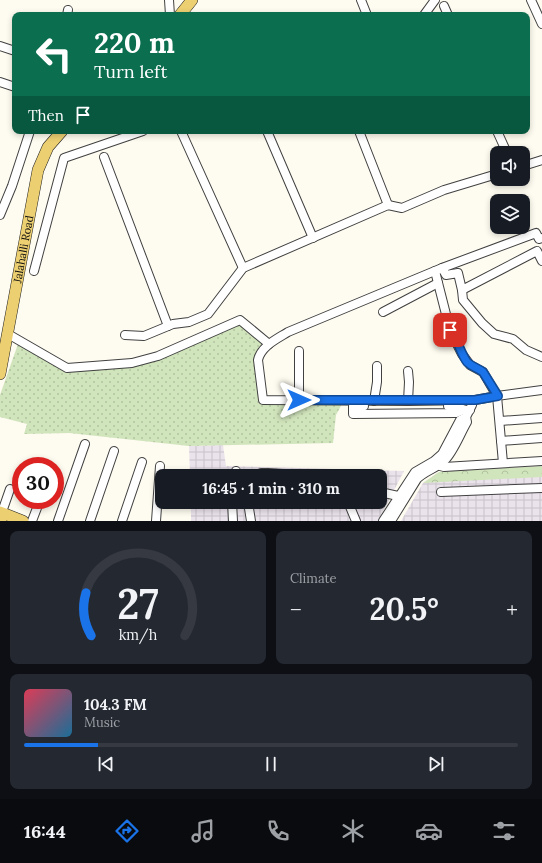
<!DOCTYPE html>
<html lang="en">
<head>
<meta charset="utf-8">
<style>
	body { margin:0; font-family:Lora,serif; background:#242831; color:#f1f3f6; height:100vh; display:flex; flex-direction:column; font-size:15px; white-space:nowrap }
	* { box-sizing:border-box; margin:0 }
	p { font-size:13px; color:#9ea1a6 }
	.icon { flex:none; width:22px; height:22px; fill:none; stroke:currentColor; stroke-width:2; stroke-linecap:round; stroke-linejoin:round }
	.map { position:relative; height:521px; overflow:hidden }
	.side { display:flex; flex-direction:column; gap:10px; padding:10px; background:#0d0f14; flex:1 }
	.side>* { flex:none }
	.banner { position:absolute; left:12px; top:12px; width:518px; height:122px; border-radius:8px; box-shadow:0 2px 6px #0003; background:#0b6e4f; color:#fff; overflow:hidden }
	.tools { position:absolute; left:490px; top:146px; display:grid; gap:8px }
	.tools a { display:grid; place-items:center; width:40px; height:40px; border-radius:8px; background:#171b24; box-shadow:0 2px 6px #0003; font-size:20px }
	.speed { position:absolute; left:12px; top:457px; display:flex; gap:8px; font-size:20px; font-weight:700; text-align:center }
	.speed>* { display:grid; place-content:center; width:52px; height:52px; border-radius:50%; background:#171b24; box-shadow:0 2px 6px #0003; line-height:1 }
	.speed .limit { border:6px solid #d22; background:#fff; color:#111 }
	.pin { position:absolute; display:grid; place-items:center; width:34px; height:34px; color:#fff; margin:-17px; border-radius:8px; box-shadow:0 2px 6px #0006 }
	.me { position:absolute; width:44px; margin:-22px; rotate:90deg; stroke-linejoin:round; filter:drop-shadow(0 0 3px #0008) }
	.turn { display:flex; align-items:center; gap:14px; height:84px; padding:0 16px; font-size:18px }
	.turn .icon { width:52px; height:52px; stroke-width:2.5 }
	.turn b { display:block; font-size:28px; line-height:34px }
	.then { display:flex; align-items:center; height:38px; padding:0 16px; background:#0003; gap:8px; font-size:15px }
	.big { font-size:30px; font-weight:700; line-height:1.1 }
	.side .card { flex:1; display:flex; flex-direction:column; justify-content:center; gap:6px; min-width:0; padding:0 14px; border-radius:8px; background:#242831 }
	.side .dial { align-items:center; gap:0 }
	.dial svg { height:104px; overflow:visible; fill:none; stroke:#363941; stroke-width:7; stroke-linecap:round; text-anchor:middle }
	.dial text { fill:#f1f3f6; stroke:none }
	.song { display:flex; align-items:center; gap:12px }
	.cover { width:48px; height:48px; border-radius:6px; background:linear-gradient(135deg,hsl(350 70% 55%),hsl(200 70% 35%)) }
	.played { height:4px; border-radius:2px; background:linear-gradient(90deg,#1a73e8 15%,#363941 15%) }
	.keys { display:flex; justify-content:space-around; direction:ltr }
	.heat { display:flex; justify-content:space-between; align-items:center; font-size:22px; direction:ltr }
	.side .tiles { flex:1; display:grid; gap:10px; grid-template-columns:1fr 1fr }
	.card:last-child { grid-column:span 2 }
	.trip { position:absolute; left:155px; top:469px; width:232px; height:40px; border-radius:8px; background:#171b24; box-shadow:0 2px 6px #0003; font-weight:700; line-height:40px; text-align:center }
	.tab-bar { display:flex; height:64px; justify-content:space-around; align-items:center; background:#090b0e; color:#9ea1a6 }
	.tab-bar .icon { width:28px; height:28px }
	.tab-bar .on { color:#1a73e8 }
	.tab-bar b { font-size:18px; color:#f1f3f6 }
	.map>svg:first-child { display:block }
	.industrial { fill:url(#industrial-grid) }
	.grass { fill:url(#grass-dots) }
	.park { fill:url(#park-crowns) }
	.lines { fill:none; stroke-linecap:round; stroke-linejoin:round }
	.minor-casing { stroke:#414141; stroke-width:10 }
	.major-casing { stroke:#1f1f1f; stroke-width:12 }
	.minor { stroke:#fff; stroke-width:8 }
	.major { stroke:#eccf71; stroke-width:11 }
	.route-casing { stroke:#114b97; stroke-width:10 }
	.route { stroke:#1a73e8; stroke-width:7 }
	.labels { text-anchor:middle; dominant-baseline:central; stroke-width:4; stroke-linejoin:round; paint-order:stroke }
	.street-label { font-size:11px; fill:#0e0e0e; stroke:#fff }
</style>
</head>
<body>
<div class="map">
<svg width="542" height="521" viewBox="0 0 542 521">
	<defs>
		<pattern id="industrial-grid" width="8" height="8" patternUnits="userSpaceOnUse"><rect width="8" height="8" fill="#ebe3ec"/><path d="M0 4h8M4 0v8" fill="none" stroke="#c8c2c9"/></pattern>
		<pattern id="grass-dots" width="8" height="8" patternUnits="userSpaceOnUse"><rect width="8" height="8" fill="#d1e5bc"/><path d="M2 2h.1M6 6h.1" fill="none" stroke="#b2c3a0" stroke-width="1.8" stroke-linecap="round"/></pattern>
		<pattern id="park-crowns" width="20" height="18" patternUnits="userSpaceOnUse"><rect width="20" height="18" fill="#d1e5bc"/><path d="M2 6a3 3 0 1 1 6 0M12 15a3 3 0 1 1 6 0" fill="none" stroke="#b2c3a0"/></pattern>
	</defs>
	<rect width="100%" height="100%" fill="#fefbf0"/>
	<g class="industrial">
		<path d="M223,445L226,466L404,471L378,521H191V502H380V476H190L189,446Z"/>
		<path d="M542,466V521H401L423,483L439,472Z"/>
	</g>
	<path class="grass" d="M238,324L262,343L256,353L259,404H342L336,415L333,443L189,446L69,433L24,434L27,424L0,417V395L18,344L65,371L133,365Z"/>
	<path class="park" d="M542,466V477L423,483L439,472Z"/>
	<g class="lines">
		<g class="minor-casing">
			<g id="minor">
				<path d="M169,0L170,15"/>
				<path d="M361,0L367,15"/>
				<path d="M531,0L542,24"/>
				<path d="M444,6L448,15"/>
				<path d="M67,15L68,10"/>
				<path d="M424,15L435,0"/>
				<path d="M0,46L15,51"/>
				<path d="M0,82L15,87"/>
				<path d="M181,131L243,268"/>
				<path d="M267,131L313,238"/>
				<path d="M359,131L388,205"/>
				<path d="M497,131L507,153"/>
				<path d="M104,157L168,326"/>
				<path d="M523,166L542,160"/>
				<path d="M0,215L12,186L30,131"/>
				<path d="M542,261L537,251L462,290L458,273L446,275L442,268L288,332C277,339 261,346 258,360L263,400L408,401L475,400L497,396L542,390"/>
				<path d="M442,268L536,233L539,239L542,238"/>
				<path d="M34,271L64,158L143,131"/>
				<path d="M435,271L450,330L462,354L470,365L483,372L497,396L503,463"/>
				<path d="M462,290L463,300L482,323L494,334L513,339L526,350L542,357"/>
				<path d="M383,312L438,283"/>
				<path d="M8,334L67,368L132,363L158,356L240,320L269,344"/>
				<path d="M125,335L144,336L173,324L189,322L208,314L243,268L388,205L402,208L444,190L497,174"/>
				<path d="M408,371L409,382L408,401"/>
				<path d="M299,400V351"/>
				<path d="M374,401L377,382V366"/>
				<path d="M364,406H353V414L456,413L463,410"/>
				<path d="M448,406C456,406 462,410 470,410"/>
				<path d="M500,421L542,418"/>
				<path d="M501,441L542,438"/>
				<path d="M437,463L440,466L444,467L542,461"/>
				<path d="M235,476L236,471"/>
				<path d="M254,476L261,473H268L314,476"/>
				<path d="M314,476L339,475L343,476"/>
				<path d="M380,492L398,496"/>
				<path d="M441,492L542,488"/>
				<path d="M232,502L233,521"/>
				<path d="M248,502L251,521"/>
				<path d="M348,502L356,521"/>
				<path d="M2,512L10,489"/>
				<path d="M32,521L40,500"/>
				<path d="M58,521L85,444"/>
				<path d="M90,521L114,451"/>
				<path d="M122,521L142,462"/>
				<path d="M156,521L160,466"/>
				<path d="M383,521L415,472L434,461L442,454L460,420L466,417"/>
				<path d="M391,521L417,479C425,471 435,469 444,461C453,453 460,434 467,422L466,417L472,405"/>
			</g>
		</g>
		<g class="major-casing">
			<g id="major">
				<path d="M180,15L192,0"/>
				<path id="s1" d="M0,374L38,170L48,147L62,131"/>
				<path d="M0,512L23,521"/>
				<path d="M0,521H1"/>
			</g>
		</g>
		<use href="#minor" class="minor"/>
		<use href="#major" class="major"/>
	</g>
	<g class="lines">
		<g class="route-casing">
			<path id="route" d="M299,400H475L498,396L483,372C478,368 472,367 467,362C460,352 458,340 450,330"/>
		</g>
		<use href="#route" class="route"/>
	</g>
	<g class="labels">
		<g class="street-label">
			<text stroke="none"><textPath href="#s1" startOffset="127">Jalahalli Road</textPath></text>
		</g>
	</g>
</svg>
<div class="tools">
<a><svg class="icon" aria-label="sound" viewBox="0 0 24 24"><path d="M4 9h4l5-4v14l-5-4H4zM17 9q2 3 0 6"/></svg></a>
<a><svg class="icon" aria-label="layers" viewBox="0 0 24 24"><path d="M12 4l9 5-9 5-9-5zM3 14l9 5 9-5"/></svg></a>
</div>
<div class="speed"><div class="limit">30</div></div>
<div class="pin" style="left:450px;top:330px;background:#d93025"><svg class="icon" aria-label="arrive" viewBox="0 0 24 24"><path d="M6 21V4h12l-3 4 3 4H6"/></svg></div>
<svg class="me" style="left:299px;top:400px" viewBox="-20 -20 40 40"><path d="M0-17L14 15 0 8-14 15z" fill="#1a73e8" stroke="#fff" stroke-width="4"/></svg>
<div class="trip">16:45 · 1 min · 310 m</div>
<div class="banner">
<div class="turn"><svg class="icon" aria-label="left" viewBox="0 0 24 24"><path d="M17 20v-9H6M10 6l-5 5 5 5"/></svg><div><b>220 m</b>Turn left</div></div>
<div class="then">Then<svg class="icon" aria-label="arrive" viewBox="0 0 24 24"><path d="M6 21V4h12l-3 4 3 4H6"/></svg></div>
</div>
</div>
<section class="side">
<div class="tiles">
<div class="card dial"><svg viewBox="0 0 100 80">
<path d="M14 69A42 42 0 1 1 86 69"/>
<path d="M14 69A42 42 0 0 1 10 36" stroke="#1a73e8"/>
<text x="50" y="56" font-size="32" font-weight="700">27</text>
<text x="50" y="72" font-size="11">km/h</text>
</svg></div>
<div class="card"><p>Climate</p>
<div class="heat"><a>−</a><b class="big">20.5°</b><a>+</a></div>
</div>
<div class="card">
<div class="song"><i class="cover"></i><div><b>104.3 FM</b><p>Music</p></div></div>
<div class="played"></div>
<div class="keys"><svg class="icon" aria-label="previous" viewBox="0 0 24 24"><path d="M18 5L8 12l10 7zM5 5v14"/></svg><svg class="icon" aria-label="pause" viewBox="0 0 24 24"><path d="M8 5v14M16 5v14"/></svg><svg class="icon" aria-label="next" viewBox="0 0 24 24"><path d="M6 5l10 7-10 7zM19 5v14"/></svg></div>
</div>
</div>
</section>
<nav class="tab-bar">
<b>16:44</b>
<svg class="icon on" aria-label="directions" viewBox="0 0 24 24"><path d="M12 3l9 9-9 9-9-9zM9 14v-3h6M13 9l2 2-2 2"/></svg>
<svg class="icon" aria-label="music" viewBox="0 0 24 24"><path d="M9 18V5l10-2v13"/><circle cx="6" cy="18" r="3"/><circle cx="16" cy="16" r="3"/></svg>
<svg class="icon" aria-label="phone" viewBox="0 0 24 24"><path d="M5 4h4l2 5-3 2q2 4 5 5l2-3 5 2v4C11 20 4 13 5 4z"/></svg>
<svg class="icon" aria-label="climate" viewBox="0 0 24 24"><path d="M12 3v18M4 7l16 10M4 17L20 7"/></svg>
<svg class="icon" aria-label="car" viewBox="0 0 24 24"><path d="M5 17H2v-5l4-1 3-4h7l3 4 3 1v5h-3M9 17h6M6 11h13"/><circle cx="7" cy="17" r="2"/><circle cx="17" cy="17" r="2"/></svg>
<svg class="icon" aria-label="filters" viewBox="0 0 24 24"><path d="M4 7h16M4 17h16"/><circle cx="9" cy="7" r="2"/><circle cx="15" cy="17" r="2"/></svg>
</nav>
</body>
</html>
